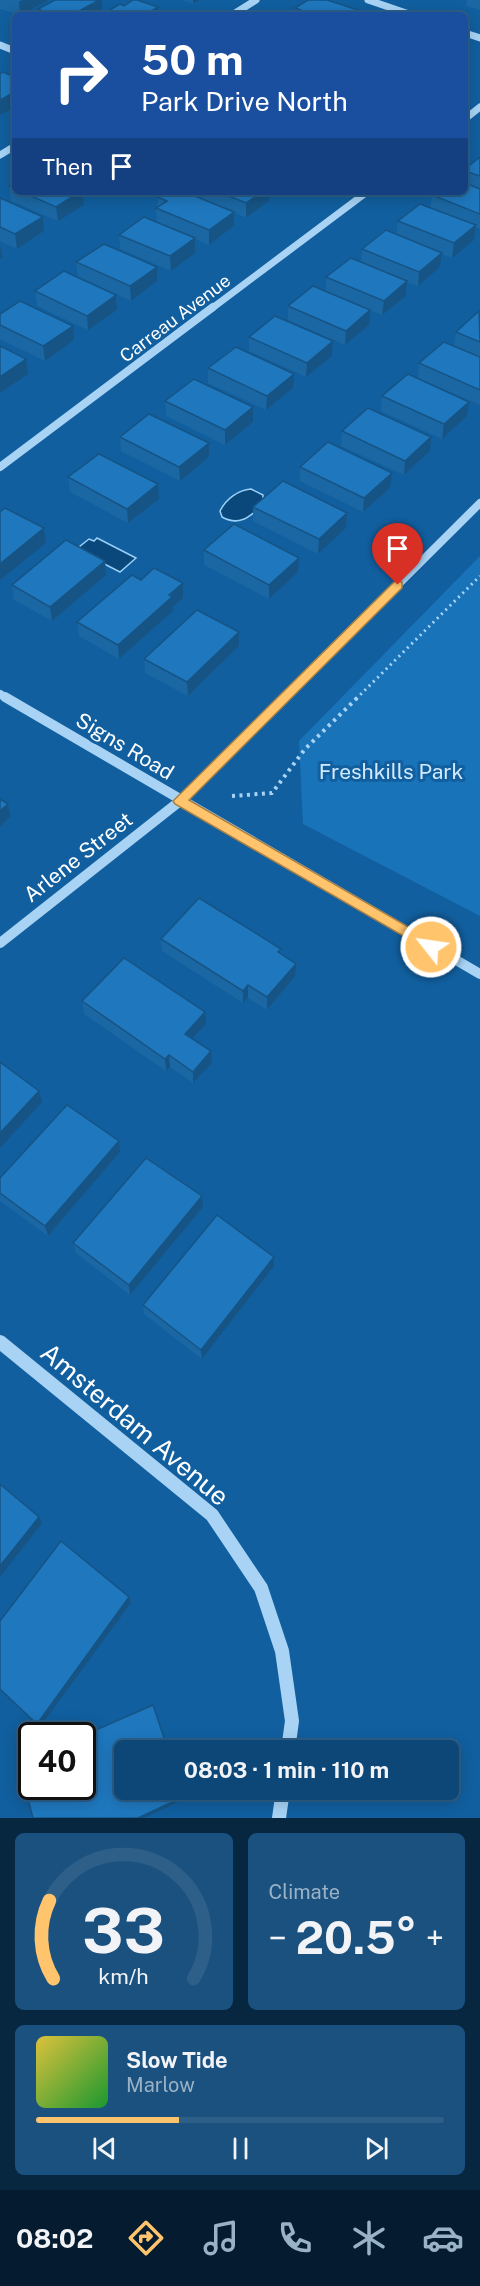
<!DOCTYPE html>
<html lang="en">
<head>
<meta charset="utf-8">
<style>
	body { margin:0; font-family:"Public Sans",sans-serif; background:#1b517f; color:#f1f3f6; height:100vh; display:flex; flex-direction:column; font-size:22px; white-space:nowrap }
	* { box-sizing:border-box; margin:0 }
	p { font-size:20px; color:#9ab2c6 }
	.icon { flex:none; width:33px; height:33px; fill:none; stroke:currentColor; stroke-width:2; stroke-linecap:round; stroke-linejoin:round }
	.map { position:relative; height:1818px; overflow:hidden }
	.sheet { display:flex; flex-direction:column; gap:15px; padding:15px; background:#072741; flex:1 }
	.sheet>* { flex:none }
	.banner { position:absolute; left:12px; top:12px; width:456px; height:183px; border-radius:9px; box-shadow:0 3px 15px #0003,0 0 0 2px #2d5f89; background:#1a4fa0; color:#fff; overflow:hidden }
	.speed { position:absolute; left:18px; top:1722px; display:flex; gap:12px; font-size:30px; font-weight:700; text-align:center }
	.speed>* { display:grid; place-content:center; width:78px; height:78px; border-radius:50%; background:#0d4777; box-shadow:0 3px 15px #0003,0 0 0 2px #2d5f89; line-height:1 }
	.speed .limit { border:3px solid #111; border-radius:9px; background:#fff; color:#111 }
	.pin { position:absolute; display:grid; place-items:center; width:51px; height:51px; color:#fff; margin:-62px -26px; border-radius:50% 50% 50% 0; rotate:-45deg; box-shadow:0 0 6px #0007 }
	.pin .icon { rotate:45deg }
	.me { position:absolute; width:66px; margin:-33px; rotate:300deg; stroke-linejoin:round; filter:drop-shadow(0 0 4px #0008) }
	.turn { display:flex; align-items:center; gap:21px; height:126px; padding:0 30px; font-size:27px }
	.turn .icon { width:78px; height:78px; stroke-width:2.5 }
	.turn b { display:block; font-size:42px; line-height:51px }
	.then { display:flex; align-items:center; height:57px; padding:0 30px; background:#0003; gap:12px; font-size:22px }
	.big { font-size:45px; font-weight:700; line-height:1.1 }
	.sheet .widget { flex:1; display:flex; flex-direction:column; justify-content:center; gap:9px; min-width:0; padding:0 21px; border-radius:9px; background:#1b517f }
	.sheet .dial { align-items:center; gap:0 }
	.dial svg { height:156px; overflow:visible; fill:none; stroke:#2d5f89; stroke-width:7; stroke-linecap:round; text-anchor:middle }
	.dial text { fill:#f1f3f6; stroke:none }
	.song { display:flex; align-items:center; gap:18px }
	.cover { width:72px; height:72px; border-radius:9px; background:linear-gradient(135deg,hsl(50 70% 55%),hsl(130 70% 35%)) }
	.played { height:6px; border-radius:3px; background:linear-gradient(90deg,#ffc46c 35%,#2d5f89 35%) }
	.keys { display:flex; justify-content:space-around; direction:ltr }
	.heat { display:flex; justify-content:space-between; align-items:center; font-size:33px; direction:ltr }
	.sheet .tiles { flex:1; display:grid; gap:15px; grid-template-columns:1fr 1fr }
	.widget:last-child { grid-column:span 2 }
	.trip { position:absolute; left:114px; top:1740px; width:345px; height:60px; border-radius:9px; background:#0d4777; box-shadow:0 3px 15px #0003,0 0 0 2px #2d5f89; font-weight:700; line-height:60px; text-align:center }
	.dock { display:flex; height:96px; justify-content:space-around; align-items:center; background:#051c30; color:#9ab2c6 }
	.dock .icon { width:42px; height:42px }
	.dock .current { color:#ffc46c }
	.dock b { font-size:27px; color:#f1f3f6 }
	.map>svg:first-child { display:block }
	.green { fill:#1973b9 }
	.water { fill:#0a477b; stroke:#9ad0f8; stroke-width:1.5 }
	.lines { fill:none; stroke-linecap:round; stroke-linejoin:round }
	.path-far1 { stroke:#a8d3f5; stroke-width:3; stroke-dasharray:2 4; stroke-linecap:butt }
	.path { stroke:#a8d3f5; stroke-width:4; stroke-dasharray:3 4.5; stroke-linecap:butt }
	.minor-far3 { stroke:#a8d3f5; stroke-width:7 }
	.minor-far2 { stroke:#a8d3f5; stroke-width:8 }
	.minor-far1 { stroke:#a8d3f5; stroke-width:10 }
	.minor { stroke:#a8d3f5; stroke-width:14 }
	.wall { fill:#1b67a3 }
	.shaded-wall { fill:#165485 }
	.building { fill:#1f78be; stroke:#165485; stroke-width:1.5 }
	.route { fill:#ffc46c; stroke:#a67f46; stroke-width:1.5 }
	.labels { text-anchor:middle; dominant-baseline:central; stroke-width:6; stroke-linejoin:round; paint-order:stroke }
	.far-street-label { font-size:18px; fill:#fff; stroke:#115f9f }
	.street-label { font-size:21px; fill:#fff; stroke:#115f9f }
	.park-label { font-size:21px; fill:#d1eafe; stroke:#115f9f }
	.near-street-label { font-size:26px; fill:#fff; stroke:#115f9f }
</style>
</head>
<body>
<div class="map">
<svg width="480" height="1818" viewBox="0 0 480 1818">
	<rect width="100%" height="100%" fill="#115f9f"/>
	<path class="green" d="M480,556V916L303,824L299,741Z"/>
	<g class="water">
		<path d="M251,489L263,495V505C250,516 240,527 222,517L220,511C226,499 238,490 251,489Z"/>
		<path d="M97,538L136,558L120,572L81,552L79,547L89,539L94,541Z"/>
	</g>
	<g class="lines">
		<path class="path-far1" d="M356,699L480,576"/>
		<path class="path" d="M232,796L272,793L305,749L358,697"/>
		<g class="minor-far3">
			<path d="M368,0L412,15"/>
			<path d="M232,15L256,0"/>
			<path d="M465,33L480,38"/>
			<path d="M0,45L15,51"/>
			<path d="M465,119L480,107"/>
			<path d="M0,155L15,146"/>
			<path d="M211,309L367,192"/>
		</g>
		<g class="minor-far2">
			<path d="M0,467L213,307"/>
			<path d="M0,694L8,699"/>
			<path d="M283,699L480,503"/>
		</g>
		<g class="minor-far1">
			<path d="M5,697L480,974"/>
			<path d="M0,943L180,801L285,697"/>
		</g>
		<g class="minor">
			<path d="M0,1342L212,1515L261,1588L282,1651L292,1721L288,1750"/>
			<path d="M279,1818L283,1790"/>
		</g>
	</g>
	<g class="wall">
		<path d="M0,0H49L21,15L0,9Z"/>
		<path d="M55,0H102V12L97,15H39L38,9Z"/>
		<path d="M183,0H200L193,4Z"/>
		<path d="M467,0H480V10L466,6Z"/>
		<path d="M295,8L361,13L366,15H295Z"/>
		<path d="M480,157V229L476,227L474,240L452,258L442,254L440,267L418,286L407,282L406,296L382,315L341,298L369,325L345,345L288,320V306L326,291V277L361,262L362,249L396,235L398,221L430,208L432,195L465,192V169Z"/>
		<path d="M15,182V192H83L84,205L58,221L11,201L9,186Z"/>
		<path d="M86,192H104L97,197Z"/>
		<path d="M195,192H270L269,201L246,218L234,212V226L209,245L195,239V253L171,271L120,249L119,235L157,222L156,208L158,207V197L195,196Z"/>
		<path d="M0,198L43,217L44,231L17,249L0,241Z"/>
		<path d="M76,262L157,281L131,301L78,277Z"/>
		<path d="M35,291L116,295L117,310L88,330L37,306Z"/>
		<path d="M480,312V357L454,346L456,332Z"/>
		<path d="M0,314L73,326L74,340L45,361L0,339Z"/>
		<path d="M249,337L333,341L332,356L306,377L249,351Z"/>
		<path d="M480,357V405L418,378L419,363Z"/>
		<path d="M208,368L293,388L266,410L208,383Z"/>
		<path d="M382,396L467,416L442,439L381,411Z"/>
		<path d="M165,401L253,422L225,445L166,416Z"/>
		<path d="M342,431L430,451L404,475L341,446Z"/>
		<path d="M120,437L209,443V457L180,481L121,451Z"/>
		<path d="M300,467L390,488L363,512L300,481Z"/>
		<path d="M68,477L159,499L128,523L70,492Z"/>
		<path d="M253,507L347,513L346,528L318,554L253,521Z"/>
		<path d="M204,550L299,558L298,572L269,599L204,565Z"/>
		<path d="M105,561L106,575L52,621L14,600L12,585Z"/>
		<path d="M141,580L183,598L173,607V611L119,659L79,636L77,622Z"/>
		<path d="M239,646L188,696L145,673L144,659Z"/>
		<path d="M161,939L281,954L295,976L267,1010L248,998L243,1003L162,951Z"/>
		<path d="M82,1001L206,1024L193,1039L211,1051L212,1063L193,1083L170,1067L166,1071L84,1014Z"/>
		<path d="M120,1152L48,1236L0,1201V1178Z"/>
		<path d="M203,1207L130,1295L76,1253L73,1243Z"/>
		<path d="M274,1257V1266L202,1359L144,1314L143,1305Z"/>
	</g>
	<g class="shaded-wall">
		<path d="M22,0H49L20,15L19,2Z"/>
		<path d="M99,0H102V12L97,15H72Z"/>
		<path d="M193,0H200L193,4Z"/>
		<path d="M158,7V15H145Z"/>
		<path d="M15,92V107L0,115V100Z"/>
		<path d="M80,192H83L84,205L58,221L56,207Z"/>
		<path d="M96,192H104L97,197Z"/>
		<path d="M262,192H270L269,201L246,218V203Z"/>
		<path d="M234,212V226L209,245V230Z"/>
		<path d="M43,217L44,231L17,249L15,234Z"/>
		<path d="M476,225L474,240L452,258L454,243Z"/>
		<path d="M195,238V253L171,271L170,256Z"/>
		<path d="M0,243L2,258L0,259Z"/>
		<path d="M442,253L440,267L418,286L419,272Z"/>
		<path d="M157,267V281L131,301L130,286Z"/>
		<path d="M407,281L406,296L382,315L384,301Z"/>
		<path d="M116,295L117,310L88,330L87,316Z"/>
		<path d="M370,310L369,325L345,345L346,331Z"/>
		<path d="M73,326L74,340L45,361L43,346Z"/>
		<path d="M333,341L332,356L306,377L307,363Z"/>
		<path d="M26,359L28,374L0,393V377Z"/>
		<path d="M294,374L293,388L266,410L267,396Z"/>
		<path d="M469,402L467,416L442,439L444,424Z"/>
		<path d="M253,407V422L225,445V430Z"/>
		<path d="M431,437L430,451L404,475L405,461Z"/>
		<path d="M209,443V457L180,481L179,467Z"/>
		<path d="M392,473L390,488L363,512L364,498Z"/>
		<path d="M158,484L159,499L128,523L127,509Z"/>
		<path d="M347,513L346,528L318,554L319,539Z"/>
		<path d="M44,528L46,543L0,580V564Z"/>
		<path d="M299,558L298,572L269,599V585Z"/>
		<path d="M105,561L106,575L52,621L50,607Z"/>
		<path d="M183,583V598L173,607V611L119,659L118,645Z"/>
		<path d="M239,632V646L188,696L187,682Z"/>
		<path d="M8,804L10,817L0,827V811Z"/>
		<path d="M296,964L295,976L267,1010V997Z"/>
		<path d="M248,985V998L243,1003V991Z"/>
		<path d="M205,1012L206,1024L186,1046L185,1034Z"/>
		<path d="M211,1051L212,1063L193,1083V1072Z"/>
		<path d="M169,1055L170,1067L166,1071L165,1059Z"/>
		<path d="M39,1091L42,1102L0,1148V1133Z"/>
		<path d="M119,1141L120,1152L48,1236L45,1226Z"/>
		<path d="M202,1196L203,1207L130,1295L129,1285Z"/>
		<path d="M274,1257V1266L202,1359L201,1350Z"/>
		<path d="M39,1517L42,1523L0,1577V1566Z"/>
		<path d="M129,1597L131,1603L40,1727L37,1724Z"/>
		<path d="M181,1790L184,1799L144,1818H138Z"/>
	</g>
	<g class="building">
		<path d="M55,0H99L72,15H53L38,9Z"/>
		<path d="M133,0H137L158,7L145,15H101L120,4L124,6Z"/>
		<path d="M308,0H327L361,11L359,13L366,15H315L295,8Z"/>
		<path d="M3,72L15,77V92L0,100V74Z"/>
		<path d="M480,157V176L465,171V169Z"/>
		<path d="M15,182V189L9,186Z"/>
		<path d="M465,183L480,189V214L432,195L436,192H465Z"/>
		<path d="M22,192H80L56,207Z"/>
		<path d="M165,192H185L234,212L209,230L156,208L167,201L158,197Z"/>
		<path d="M219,192H262L246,203Z"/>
		<path d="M0,198L43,217L15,234L0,227Z"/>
		<path d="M420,204L476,225L454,243L398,221Z"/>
		<path d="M144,217L195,238L170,256L119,235Z"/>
		<path d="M386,230L442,253L419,272L362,249Z"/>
		<path d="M104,244L157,267L130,286L76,262Z"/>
		<path d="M351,258L407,281L384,301L326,277Z"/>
		<path d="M64,271L116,295L87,316L35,291Z"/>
		<path d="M313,286L370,310L346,331L288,306Z"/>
		<path d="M20,301L73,326L43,346L0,325V314Z"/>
		<path d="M479,311L480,342L456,332Z"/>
		<path d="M275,316L333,341L307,363L249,337Z"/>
		<path d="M444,342L480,357V390L419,363Z"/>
		<path d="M0,346L26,359L0,377Z"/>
		<path d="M236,347L294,374L267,396L208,368Z"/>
		<path d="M408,374L469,402L444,424L382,396Z"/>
		<path d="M194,379L253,407L225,430L165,401Z"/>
		<path d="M368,408L431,437L405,461L342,431Z"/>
		<path d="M149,414L209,443L179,467L120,437Z"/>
		<path d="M328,442L392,473L364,498L300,467Z"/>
		<path d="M99,454L158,484L127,509L68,477Z"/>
		<path d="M283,481L347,513L319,539L253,507Z"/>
		<path d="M5,508L44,528L0,564V512Z"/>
		<path d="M234,524L299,558L269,585L204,550Z"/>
		<path d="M66,540L105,561L50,607L12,585Z"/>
		<path d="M154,568L183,583L169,595L172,597L118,645L77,622L132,575L141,580Z"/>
		<path d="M197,610L239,632L187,682L144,659Z"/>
		<path d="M0,799L8,804L0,811Z"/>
		<path d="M199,898L281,949L278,952L296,964L267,997L248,985L243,991L161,939Z"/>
		<path d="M124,958L205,1012L185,1034L211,1051L193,1072L169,1055L165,1059L82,1001Z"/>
		<path d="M0,1062L39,1091L0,1133Z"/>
		<path d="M67,1105L119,1141L45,1226L0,1193V1178Z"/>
		<path d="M146,1158L202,1196L129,1285L73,1243Z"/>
		<path d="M217,1215L274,1257L201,1350L143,1305Z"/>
		<path d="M0,1484L39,1517L0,1566Z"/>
		<path d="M61,1541L129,1597L37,1724L0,1689V1621Z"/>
		<path d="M153,1705L168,1750H124V1790H180L183,1797L138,1818H33L19,1765L32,1759V1786H82V1736Z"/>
	</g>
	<path class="route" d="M398,581L402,582V588L189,800L436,943L438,947L436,951L431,952L175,804L173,801L394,582Z"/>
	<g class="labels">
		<g class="far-street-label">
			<text transform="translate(175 318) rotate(-37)">Carreau Avenue</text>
		</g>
		<g class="street-label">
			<text transform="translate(125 746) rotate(31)">Signs Road</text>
			<text transform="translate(78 857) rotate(-38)">Arlene Street</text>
		</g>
		<g class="park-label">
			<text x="391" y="771">Freshkills Park</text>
		</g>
		<g class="near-street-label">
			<text transform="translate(135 1424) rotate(40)">Amsterdam Avenue</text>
		</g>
	</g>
</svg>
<div class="speed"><div class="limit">40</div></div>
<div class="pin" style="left:398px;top:585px;background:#d93025"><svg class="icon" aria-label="arrive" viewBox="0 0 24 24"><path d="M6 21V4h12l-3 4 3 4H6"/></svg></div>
<svg class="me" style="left:431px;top:947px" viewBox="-20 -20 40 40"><circle r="17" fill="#ffc46c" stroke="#fff" stroke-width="3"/><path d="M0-11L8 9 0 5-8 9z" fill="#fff"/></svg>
<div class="trip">08:03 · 1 min · 110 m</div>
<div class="banner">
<div class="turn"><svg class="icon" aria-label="right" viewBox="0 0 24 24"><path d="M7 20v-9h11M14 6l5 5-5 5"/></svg><div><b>50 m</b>Park Drive North</div></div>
<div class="then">Then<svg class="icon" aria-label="arrive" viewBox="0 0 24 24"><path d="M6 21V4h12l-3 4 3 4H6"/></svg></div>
</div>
</div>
<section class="sheet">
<div class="tiles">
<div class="widget dial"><svg viewBox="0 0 100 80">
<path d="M14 69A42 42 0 1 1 86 69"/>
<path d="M14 69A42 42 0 0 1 12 29" stroke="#ffc46c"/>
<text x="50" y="56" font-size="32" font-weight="700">33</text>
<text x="50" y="72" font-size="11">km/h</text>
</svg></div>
<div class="widget"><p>Climate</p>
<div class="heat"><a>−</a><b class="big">20.5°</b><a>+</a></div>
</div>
<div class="widget">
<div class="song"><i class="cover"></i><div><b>Slow Tide</b><p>Marlow</p></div></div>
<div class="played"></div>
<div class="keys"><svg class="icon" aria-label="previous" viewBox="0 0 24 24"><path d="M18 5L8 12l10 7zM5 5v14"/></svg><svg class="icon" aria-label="pause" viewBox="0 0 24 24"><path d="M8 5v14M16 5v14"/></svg><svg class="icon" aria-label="next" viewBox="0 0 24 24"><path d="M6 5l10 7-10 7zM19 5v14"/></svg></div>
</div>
</div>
</section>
<nav class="dock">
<b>08:02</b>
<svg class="icon current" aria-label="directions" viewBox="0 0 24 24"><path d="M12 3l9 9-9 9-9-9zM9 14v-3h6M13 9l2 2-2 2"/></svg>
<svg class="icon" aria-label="music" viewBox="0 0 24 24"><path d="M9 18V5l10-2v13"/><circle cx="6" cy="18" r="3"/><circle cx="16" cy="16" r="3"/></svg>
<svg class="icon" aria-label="phone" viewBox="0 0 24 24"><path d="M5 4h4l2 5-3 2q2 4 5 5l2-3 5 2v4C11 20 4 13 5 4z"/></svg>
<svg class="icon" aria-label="climate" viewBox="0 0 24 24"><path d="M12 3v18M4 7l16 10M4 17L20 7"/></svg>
<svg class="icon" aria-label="car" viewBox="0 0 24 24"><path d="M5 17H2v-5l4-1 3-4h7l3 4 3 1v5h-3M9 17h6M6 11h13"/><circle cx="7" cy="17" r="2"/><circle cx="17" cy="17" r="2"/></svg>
</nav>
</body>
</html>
